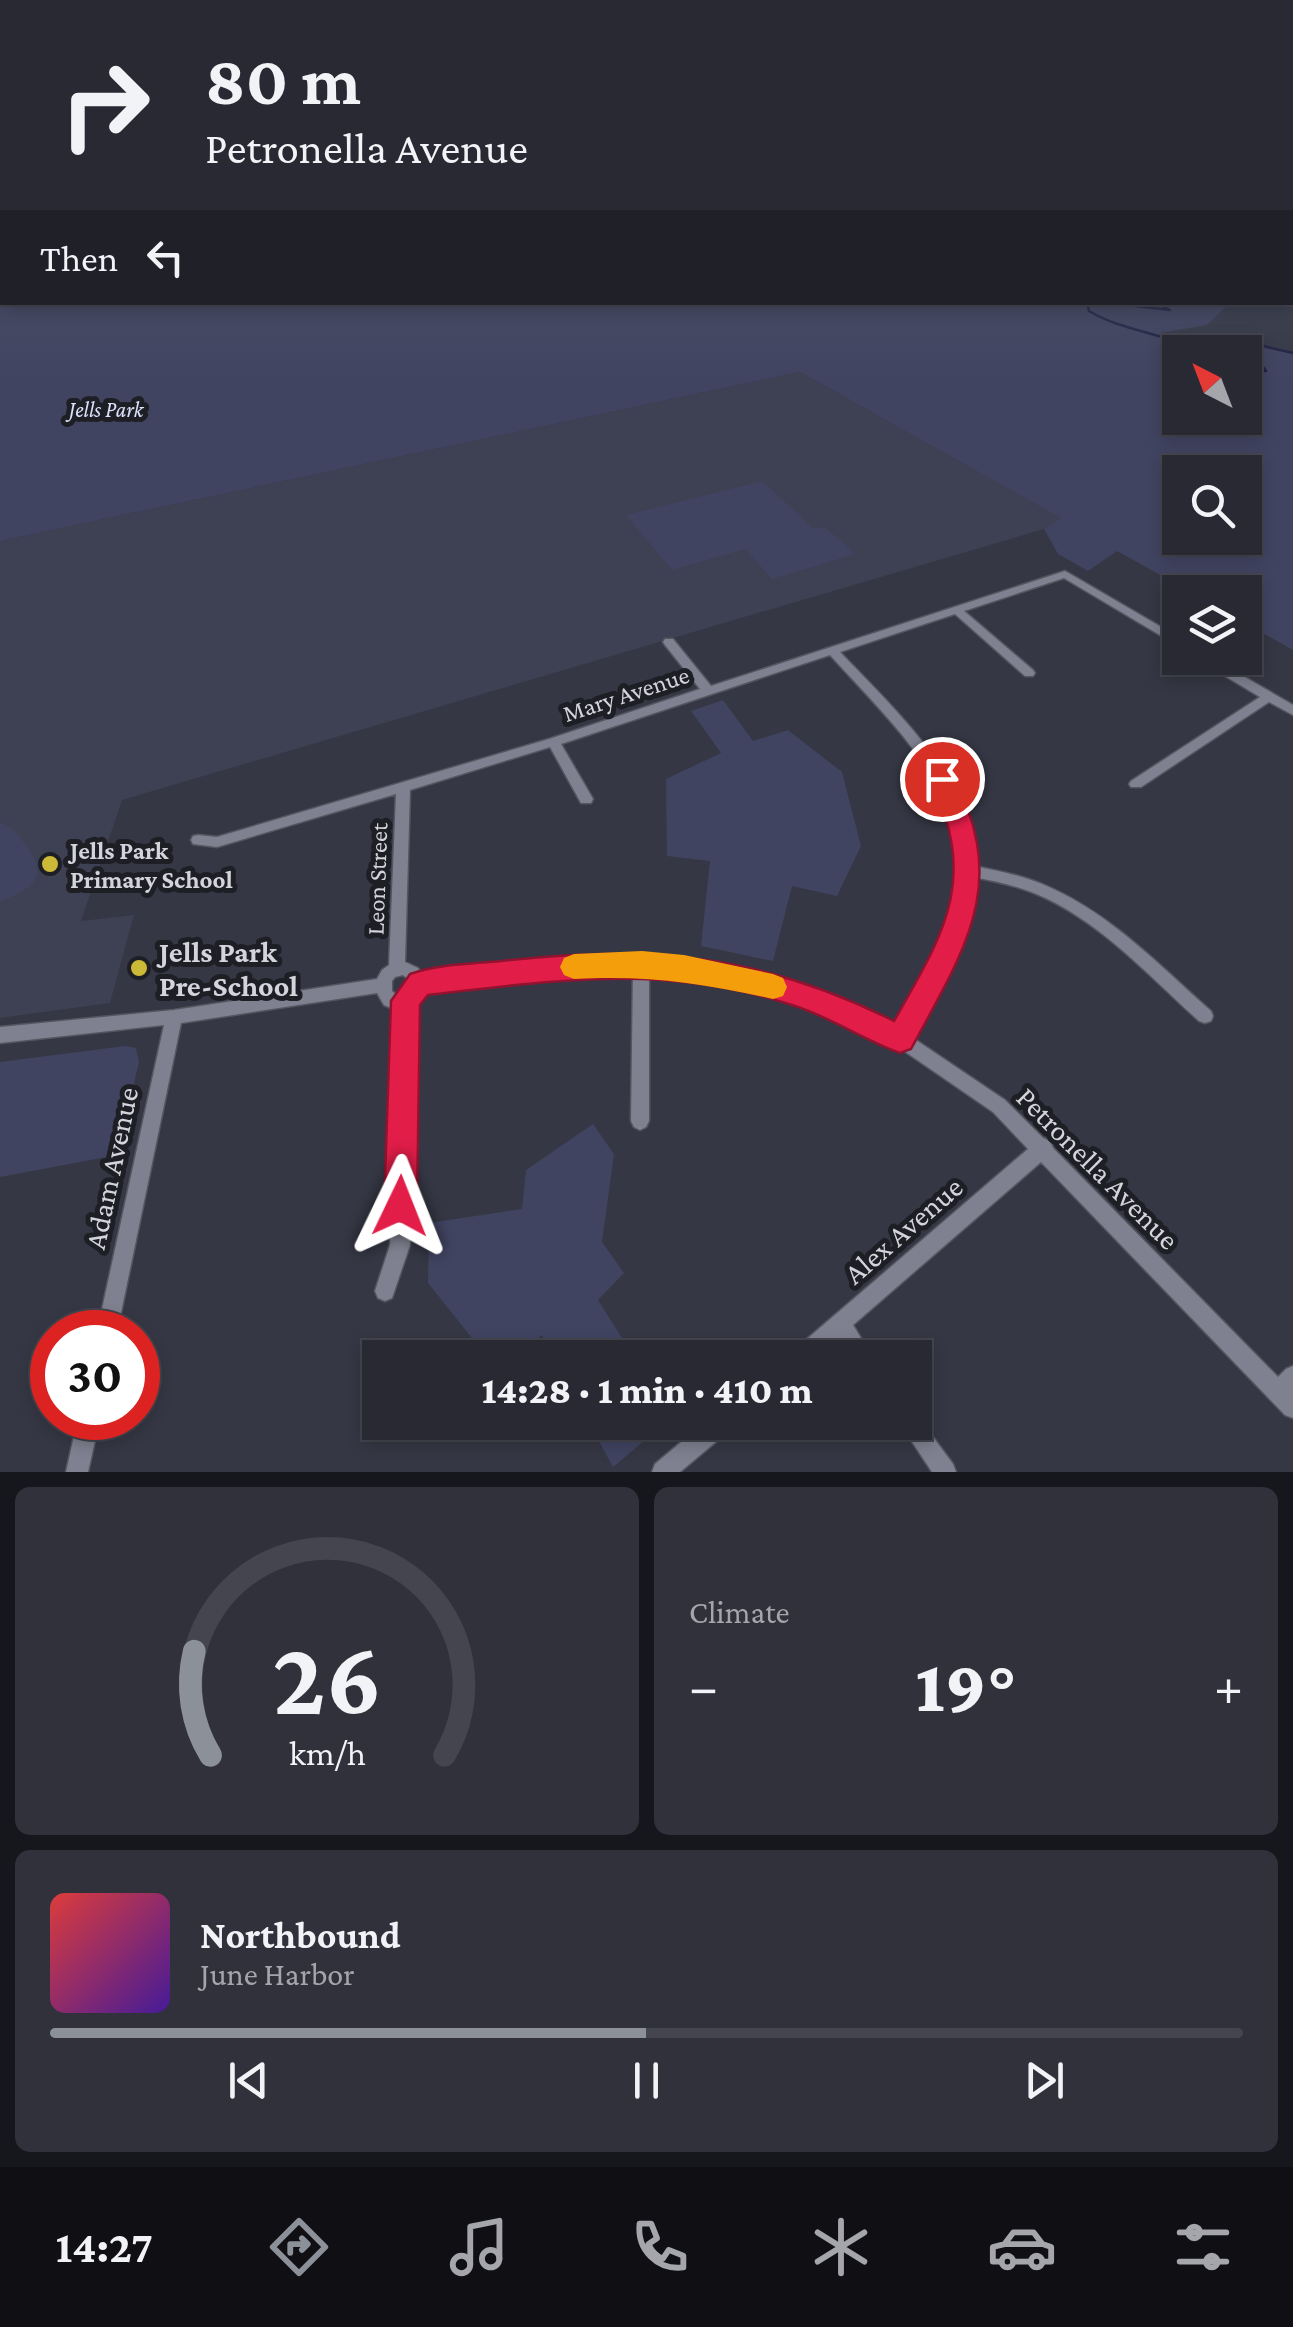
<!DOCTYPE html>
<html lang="en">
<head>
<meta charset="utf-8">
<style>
	body { margin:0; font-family:"Crimson Pro",serif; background:#30313b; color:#f1f3f6; height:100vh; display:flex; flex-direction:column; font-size:38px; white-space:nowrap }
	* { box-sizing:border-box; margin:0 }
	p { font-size:32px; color:#a5a6ac }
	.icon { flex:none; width:55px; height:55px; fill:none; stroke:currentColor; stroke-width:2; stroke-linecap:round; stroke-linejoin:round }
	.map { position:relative; height:1472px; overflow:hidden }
	.sheet { display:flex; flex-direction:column; gap:15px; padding:15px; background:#16171c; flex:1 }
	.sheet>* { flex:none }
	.hud { position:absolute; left:0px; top:0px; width:1295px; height:305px; box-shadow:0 5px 15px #0003,0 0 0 2px #44454e; background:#282933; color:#f1f3f6; overflow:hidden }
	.needle { width:65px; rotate:318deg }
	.tools { position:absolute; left:1162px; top:335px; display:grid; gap:20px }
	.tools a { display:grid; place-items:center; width:100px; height:100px; border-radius:0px; background:#282933; box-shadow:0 5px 15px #0003,0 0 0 2px #44454e; font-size:50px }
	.speed { position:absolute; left:30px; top:1310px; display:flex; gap:20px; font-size:50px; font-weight:700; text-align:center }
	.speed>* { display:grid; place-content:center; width:130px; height:130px; border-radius:50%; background:#282933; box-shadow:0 5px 15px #0003,0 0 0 2px #44454e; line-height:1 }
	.speed .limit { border:15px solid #d22; background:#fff; color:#111 }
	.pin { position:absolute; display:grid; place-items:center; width:85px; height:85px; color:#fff; margin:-42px; border:5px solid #fff; border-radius:50%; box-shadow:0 2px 10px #0007 }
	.me { position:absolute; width:110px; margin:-55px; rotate:2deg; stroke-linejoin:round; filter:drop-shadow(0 0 8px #0008) }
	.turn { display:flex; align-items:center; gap:35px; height:210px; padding:0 40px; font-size:45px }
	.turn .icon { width:130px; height:130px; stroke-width:2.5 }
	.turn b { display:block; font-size:70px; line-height:85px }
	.then { display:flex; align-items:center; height:95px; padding:0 40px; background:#0003; gap:20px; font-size:38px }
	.big { font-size:75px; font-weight:800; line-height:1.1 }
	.sheet .tile { flex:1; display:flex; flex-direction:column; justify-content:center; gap:15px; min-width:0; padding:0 35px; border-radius:15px; background:#30313b }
	.sheet .dial { align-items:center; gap:0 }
	.dial svg { height:260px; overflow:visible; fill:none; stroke:#44454e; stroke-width:7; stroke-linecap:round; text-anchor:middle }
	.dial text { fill:#f1f3f6; stroke:none }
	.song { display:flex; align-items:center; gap:30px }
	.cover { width:120px; height:120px; border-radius:15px; background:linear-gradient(135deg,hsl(0 70% 55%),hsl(260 70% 35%)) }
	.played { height:10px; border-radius:5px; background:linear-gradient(90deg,#8c9099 50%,#44454e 50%) }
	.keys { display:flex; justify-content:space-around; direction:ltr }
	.heat { display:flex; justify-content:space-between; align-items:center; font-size:55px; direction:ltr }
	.sheet .tiles { flex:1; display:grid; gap:15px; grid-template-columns:1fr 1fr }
	.tile:last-child { grid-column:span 2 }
	.trip { position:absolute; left:362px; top:1340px; width:570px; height:100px; border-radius:0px; background:#282933; box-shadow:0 5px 15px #0003,0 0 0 2px #44454e; font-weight:800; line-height:100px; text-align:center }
	.tabs { display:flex; height:160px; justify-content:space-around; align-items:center; background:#101014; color:#a5a6ac }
	.tabs .icon { width:70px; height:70px }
	.tabs .on { color:#8c9099 }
	.tabs b { font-size:45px; color:#f1f3f6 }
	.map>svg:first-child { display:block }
	.built { fill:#3e4053 }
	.green { fill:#414461; fill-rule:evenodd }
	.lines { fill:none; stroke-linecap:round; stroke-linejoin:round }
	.stream { stroke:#1f2042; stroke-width:2.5 }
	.minor-casing { stroke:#54555f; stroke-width:3 }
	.minor { fill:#7f8190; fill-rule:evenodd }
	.route { fill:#e11d48; stroke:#92132f; stroke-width:2.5 }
	.slow { fill:#f59e0b }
	.poi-dot { fill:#cdb938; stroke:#1e1f25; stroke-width:4 }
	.labels { text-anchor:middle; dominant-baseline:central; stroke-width:10; stroke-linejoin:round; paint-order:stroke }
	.far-park-label { font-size:22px; font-style:italic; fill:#dee2fd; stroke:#1e1f25 }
	.street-label { font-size:25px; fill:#d3d4dc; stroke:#1e1f25 }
	.poi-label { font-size:25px; font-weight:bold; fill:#d3d4dc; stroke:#1e1f25; text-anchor:start }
	.near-poi-label { font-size:30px; font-weight:bold; fill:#d3d4dc; stroke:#1e1f25; text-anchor:start }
	.near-street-label { font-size:30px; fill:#d3d4dc; stroke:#1e1f25 }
</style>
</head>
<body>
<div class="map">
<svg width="1293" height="1472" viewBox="0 0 1293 1472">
	<rect width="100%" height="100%" fill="#353744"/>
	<path class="built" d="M800,372L1062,518L1044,529L122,800L81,921L134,915L110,1003L0,1018V541Z"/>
	<g class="green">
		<path d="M0,178L2,302L1230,303L1207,325L1160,333L1188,348L1166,354L1180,363V418H1245V370L1267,369L1250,352V346L1258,344L1293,353V650L1245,623V592H1191L1117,551L1088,571L1058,554L1044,529L1061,518L800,372L0,541ZM1245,472V538H1180V472Z"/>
		<path d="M762,481L814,529L825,527L855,554L772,579L745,549L672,570L626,515Z"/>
		<path d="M723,700L753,741L788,730L842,772L861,846L837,896L792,886L773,961L701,946L710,861L667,856L666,779L721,753L691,711Z"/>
		<path d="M0,823C13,826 17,834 25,844C50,877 34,888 0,902Z"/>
		<path d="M125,1046L136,1048L139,1062L117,1155L0,1177V1062Z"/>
		<path d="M593,1124L614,1154L602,1242L624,1273L598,1300L634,1357H554L542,1335L515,1357H487L428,1283L429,1223L522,1209L526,1170Z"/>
		<path d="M589,1423H665L613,1467Z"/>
	</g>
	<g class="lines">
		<g class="stream">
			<path d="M1087,302L1089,311C1119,329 1155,332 1187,346L1185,351L1166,354L1180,363"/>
			<path d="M1101,302L1170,310L1154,302"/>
			<path d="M1245,370L1266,371L1250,352L1254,344L1293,353"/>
		</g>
		<g class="minor-casing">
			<g id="minor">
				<path d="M1065,571L1180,638V647L1064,578L964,611L1033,670L1035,673L1033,676H1025L955,614L840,652C892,707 977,783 974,866C999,871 1025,876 1049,887C1112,915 1160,966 1211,1011L1213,1016L1211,1021L1205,1023L1199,1021C1148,975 1098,919 1034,893C1014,885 994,881 973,877C971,938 938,985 910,1036L1005,1100L1043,1138L1050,1141L1053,1148L1278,1377L1286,1369L1293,1366V1418L1285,1415L1041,1162L853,1325L873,1358H850L838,1339L816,1358H790L793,1351L1028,1149L993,1112L894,1044L838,1016L748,987L649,971V1121L646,1127L640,1130L634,1127L631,1121L633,970L426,989L421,1001L414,1007L410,1245L392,1298L385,1301L378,1298L375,1291L390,1245L398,1011L384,1005L377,993L181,1023L117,1332H97L164,1025L0,1043V1027L174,1010L377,979L382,970L389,965L396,794L217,847L193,844L191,840L193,836L198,835L217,837L549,739L700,689L665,645L663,642L665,639H673L711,686ZM830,655C910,743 998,818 943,949C931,977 911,1002 897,1029L842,1003L748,973L641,956L423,976L418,968L405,962L410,790L550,747L581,803H591L593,799L561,744ZM403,975L410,981V989L407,994L398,996L392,991V981L395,977Z"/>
				<path d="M1199,658H1212L1293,705V715L1269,702L1141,787H1131L1129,784L1131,781L1260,697L1200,661Z"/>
				<path d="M915,1413L953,1464L956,1472H932L899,1422H915Z"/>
				<path d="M78,1418H100L88,1472H66Z"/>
				<path d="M705,1422H733L730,1430L680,1472H652L655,1464Z"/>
			</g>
		</g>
		<use href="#minor" class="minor"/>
	</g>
	<linearGradient id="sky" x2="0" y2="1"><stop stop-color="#1d1e25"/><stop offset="0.46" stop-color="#4b5367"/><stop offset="1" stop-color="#4b5367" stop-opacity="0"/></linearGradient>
	<rect width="1293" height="384" fill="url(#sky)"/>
	<path class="route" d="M942,770L951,773C1012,884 964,950 911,1049L900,1053C864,1040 832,1018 795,1006C666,963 559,980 428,995L420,1005L417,1206L413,1218L400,1223L388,1218L384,1206L391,1001L410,974C438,964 472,964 501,961C650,945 758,953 894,1021C945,931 978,882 931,779Z"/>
	<path class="slow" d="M642,951L684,955L773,974L783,978L787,987L783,996L773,999C701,983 647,975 574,979L564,975L560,967L564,958L574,954Z"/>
	<g class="poi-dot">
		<circle cx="50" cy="864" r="10"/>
		<circle cx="139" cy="968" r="10"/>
	</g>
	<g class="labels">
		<g class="far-park-label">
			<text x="106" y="409">Jells Park</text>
		</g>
		<g class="street-label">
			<text transform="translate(626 694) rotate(-18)">Mary Avenue</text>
			<text transform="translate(377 879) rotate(-88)">Leon Street</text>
		</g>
		<g class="poi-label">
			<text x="70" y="850">Jells Park<tspan x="70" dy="29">Primary School</tspan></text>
		</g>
		<g class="near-poi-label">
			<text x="159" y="951">Jells Park<tspan x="159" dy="34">Pre-School</tspan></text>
		</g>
		<g class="near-street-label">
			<text transform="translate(111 1168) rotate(-78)">Adam Avenue</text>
			<text transform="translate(1098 1168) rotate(45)">Petronella Avenue</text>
			<text transform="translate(903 1230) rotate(-41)">Alex Avenue</text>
		</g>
	</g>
</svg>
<div class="tools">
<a><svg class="needle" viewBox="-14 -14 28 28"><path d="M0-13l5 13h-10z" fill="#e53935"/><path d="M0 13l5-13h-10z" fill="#a5a6ac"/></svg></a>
<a><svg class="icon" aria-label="search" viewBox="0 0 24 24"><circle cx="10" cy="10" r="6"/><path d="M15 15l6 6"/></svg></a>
<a><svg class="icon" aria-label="layers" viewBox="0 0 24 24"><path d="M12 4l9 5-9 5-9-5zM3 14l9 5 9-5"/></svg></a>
</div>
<div class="speed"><div class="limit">30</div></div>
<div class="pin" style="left:942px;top:779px;background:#d93025"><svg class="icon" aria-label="arrive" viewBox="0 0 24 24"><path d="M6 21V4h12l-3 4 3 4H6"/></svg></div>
<svg class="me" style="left:400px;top:1206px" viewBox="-20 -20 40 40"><path d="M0-17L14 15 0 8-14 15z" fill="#e11d48" stroke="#fff" stroke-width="4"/></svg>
<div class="trip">14:28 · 1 min · 410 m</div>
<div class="hud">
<div class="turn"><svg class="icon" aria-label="right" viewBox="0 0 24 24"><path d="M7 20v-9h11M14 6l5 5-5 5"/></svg><div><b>80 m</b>Petronella Avenue</div></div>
<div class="then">Then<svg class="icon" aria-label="left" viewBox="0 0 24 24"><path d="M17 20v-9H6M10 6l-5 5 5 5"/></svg></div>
</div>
</div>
<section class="sheet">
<div class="tiles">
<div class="tile dial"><svg viewBox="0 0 100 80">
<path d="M14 69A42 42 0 1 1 86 69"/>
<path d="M14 69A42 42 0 0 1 9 37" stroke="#8c9099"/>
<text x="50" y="56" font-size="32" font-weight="700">26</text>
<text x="50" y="72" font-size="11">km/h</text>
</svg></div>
<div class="tile"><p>Climate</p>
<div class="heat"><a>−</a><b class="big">19°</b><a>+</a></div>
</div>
<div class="tile">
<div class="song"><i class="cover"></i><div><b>Northbound</b><p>June Harbor</p></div></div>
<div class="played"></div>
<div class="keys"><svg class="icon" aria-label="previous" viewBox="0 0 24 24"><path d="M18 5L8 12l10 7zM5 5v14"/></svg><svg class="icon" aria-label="pause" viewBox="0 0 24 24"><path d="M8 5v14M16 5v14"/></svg><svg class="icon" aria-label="next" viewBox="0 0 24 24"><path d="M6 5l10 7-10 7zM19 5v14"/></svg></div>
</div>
</div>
</section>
<nav class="tabs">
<b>14:27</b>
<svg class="icon on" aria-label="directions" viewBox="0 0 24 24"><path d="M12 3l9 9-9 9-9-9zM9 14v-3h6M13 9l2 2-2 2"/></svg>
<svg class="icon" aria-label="music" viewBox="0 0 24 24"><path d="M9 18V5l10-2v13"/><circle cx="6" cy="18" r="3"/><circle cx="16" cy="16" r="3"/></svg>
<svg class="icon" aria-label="phone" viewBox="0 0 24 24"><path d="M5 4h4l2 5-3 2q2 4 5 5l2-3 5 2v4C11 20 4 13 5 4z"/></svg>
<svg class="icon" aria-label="climate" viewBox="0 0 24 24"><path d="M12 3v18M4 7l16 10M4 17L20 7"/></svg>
<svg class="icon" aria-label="car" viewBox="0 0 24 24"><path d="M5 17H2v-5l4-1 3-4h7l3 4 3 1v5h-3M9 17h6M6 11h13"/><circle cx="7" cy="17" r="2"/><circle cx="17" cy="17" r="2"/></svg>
<svg class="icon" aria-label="filters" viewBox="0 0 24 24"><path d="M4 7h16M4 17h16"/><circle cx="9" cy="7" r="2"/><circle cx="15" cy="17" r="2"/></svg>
</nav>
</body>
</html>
